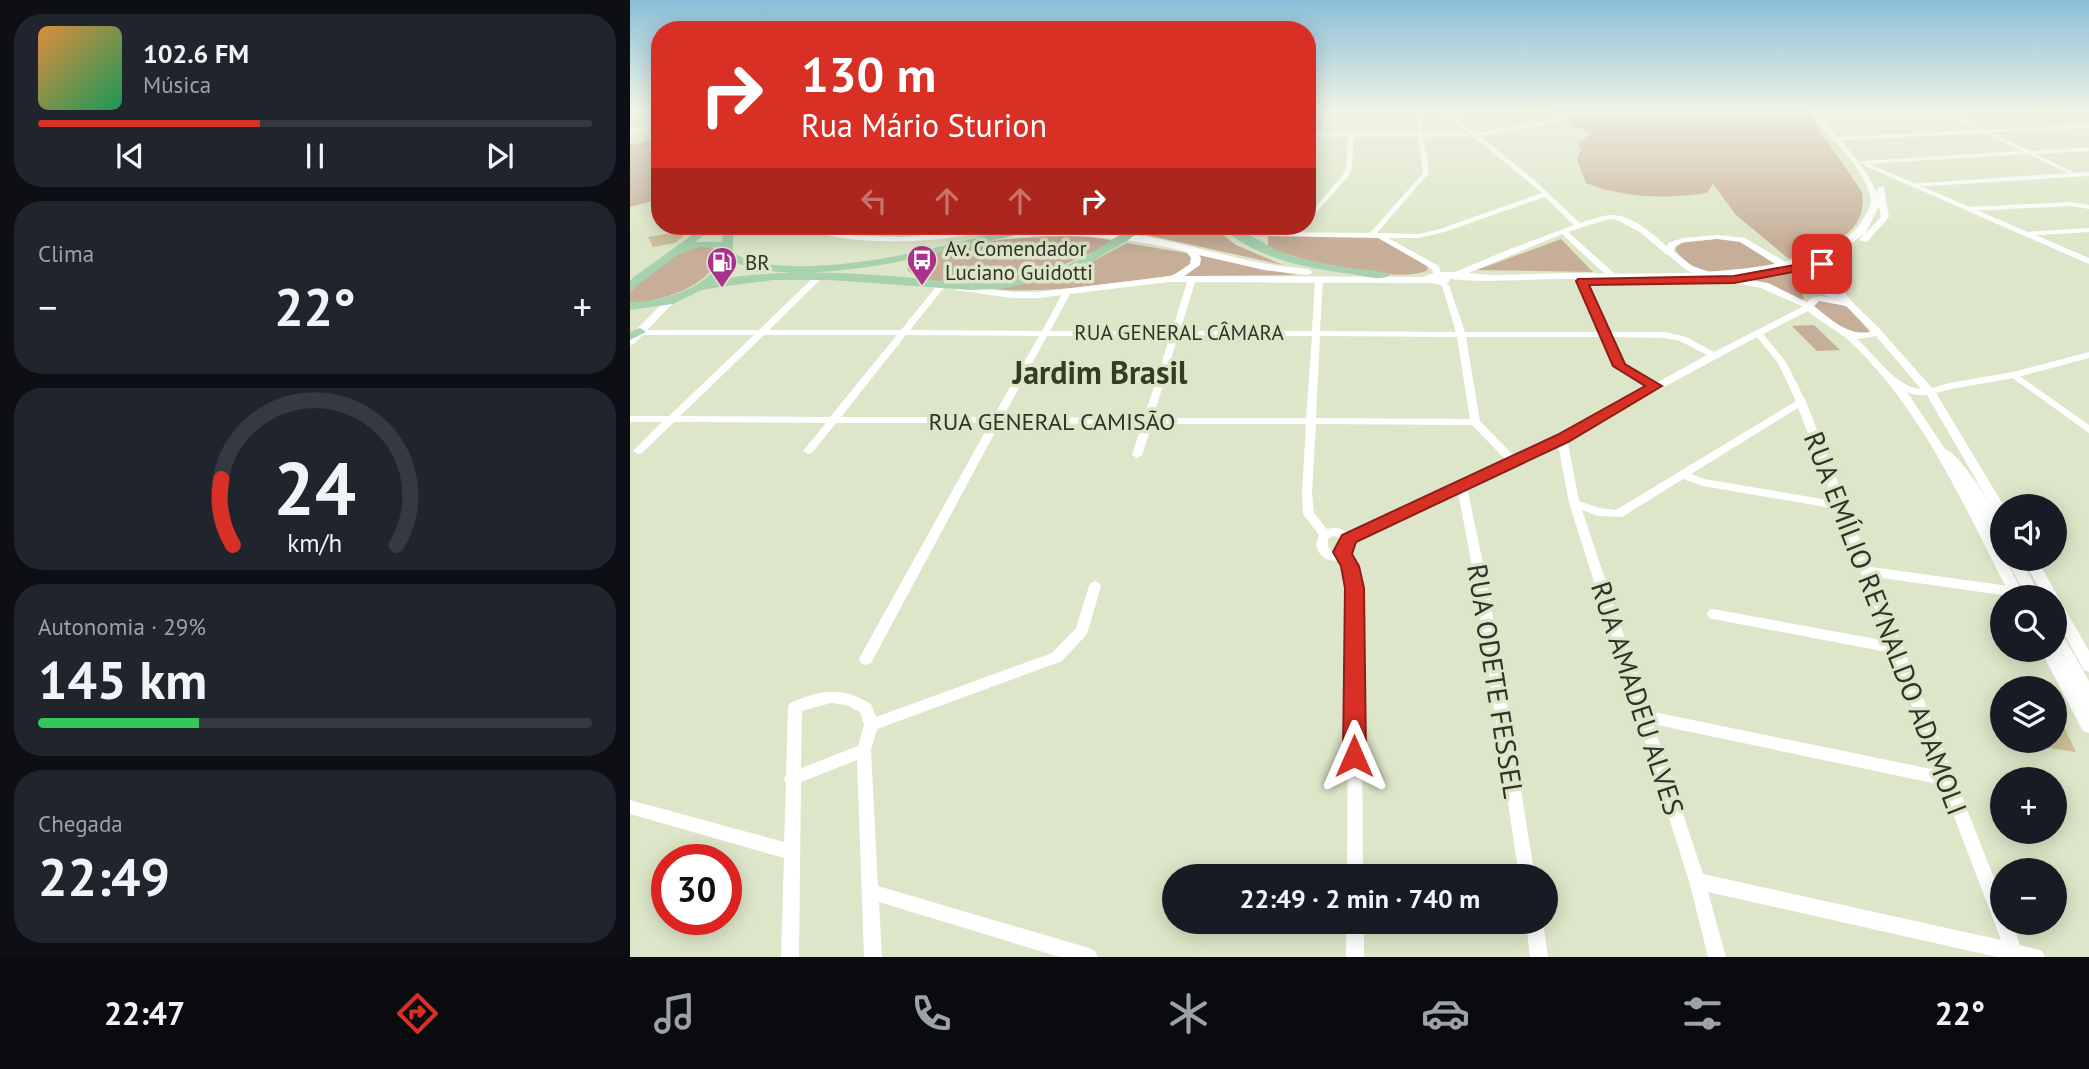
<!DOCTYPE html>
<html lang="pt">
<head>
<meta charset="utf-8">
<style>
	body { margin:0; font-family:"PT Sans",sans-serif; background:#20242c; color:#f1f3f6; height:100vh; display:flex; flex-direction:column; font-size:26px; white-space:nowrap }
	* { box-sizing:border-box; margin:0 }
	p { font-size:23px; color:#9ea1a6 }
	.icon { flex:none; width:38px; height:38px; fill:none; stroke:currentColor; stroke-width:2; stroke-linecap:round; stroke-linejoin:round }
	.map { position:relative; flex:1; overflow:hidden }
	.side { display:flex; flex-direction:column; gap:14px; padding:14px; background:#0d0f14; width:630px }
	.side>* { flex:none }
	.banner { position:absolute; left:21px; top:21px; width:665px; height:214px; border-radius:28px; box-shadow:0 4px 18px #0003; background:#d93025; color:#fff; overflow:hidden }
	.tools { position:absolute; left:1360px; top:494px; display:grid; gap:14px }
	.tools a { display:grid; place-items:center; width:77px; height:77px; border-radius:50%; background:#171b24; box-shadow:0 4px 18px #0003; font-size:35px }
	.speed { position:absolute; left:21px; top:844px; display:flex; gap:14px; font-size:35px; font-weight:700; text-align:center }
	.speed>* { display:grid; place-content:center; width:91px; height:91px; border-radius:50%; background:#171b24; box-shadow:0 4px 18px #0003; line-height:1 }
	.speed .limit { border:10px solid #d22; background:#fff; color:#111 }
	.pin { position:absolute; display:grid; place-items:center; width:60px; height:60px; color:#fff; margin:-30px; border-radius:14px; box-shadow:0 4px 10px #0006 }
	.me { position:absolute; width:77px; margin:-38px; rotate:0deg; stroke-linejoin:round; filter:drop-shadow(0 0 5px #0008) }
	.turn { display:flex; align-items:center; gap:24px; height:147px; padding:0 35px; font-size:32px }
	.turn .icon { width:91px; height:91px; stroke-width:2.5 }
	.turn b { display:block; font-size:49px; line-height:60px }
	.lanes { display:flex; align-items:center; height:66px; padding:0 35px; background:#0003; justify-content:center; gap:35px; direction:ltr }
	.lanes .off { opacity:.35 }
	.big { font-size:52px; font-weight:700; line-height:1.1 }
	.side .card { flex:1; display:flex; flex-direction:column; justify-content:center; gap:10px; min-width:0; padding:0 24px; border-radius:28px; background:#20242c }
	.side .dial { align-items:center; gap:0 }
	.dial svg { height:182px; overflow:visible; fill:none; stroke:#363941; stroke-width:7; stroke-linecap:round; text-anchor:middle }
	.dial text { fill:#f1f3f6; stroke:none }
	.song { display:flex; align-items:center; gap:21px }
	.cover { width:84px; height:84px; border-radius:10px; background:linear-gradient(135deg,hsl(30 70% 55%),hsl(150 70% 35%)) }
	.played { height:7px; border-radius:4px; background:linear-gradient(90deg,#d93025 40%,#363941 40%) }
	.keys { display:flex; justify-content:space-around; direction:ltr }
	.heat { display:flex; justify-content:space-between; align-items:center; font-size:38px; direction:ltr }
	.charge { height:10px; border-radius:5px; background:linear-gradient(90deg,#34c759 29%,#363941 0) }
	.trip { position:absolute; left:532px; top:864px; width:396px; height:70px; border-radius:35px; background:#171b24; box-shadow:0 4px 18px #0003; font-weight:700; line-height:70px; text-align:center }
	.menu { display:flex; height:112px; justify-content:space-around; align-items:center; background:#090b0e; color:#9ea1a6 }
	.menu .icon { width:49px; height:49px }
	.menu .selected { color:#d93025 }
	.menu b { font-size:32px; color:#f1f3f6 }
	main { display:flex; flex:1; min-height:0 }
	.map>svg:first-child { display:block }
	.green { fill:#c7ae98 }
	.building { fill:#cdc098 }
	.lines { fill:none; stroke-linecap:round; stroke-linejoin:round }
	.minor { fill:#fff; fill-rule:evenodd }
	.tertiary { fill:#fff; fill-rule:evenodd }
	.secondary { fill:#fff; fill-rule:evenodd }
	.primary { fill:#a7d1af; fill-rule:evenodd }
	.route { fill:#d93025; stroke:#8d1f18; stroke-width:2 }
	.labels { text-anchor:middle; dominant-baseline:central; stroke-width:7; stroke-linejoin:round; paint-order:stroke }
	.far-poi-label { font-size:21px; fill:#303428; stroke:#dde6c8; text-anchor:start }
	.far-street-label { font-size:21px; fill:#303428; stroke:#dde6c8 }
	.street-label { font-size:24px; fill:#303428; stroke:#dde6c8 }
	.near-street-label { font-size:28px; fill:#303428; stroke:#dde6c8 }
	.district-label { font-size:32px; font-weight:bold; fill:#353c23; stroke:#dde6c8 }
</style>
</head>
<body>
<main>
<section class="side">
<div class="card">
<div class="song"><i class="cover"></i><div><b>102.6 FM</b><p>Música</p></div></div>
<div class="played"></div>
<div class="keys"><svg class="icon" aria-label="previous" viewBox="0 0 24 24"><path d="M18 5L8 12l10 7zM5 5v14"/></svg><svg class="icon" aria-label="pause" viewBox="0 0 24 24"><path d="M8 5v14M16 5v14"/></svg><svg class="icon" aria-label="next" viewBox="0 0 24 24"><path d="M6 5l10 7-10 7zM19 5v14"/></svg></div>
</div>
<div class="card"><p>Clima</p>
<div class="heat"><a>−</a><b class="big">22°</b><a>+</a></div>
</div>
<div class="card dial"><svg viewBox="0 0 100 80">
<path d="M14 69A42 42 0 1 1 86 69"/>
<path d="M14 69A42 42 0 0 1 9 40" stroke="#d93025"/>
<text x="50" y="56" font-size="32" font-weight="700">24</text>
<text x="50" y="72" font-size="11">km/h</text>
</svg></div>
<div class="card"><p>Autonomia · 29%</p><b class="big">145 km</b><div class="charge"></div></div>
<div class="card"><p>Chegada</p><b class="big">22:49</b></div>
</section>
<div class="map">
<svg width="1459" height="957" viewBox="0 0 1459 957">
	<rect width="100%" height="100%" fill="#dde6c8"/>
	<g class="green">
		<path d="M927,110H1176L1232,192C1239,237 1193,248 1159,259L1106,215L1083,184L1077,193C1040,199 991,198 956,183L947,159L951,149L947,143L961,135L951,128L943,127L941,121Z"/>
		<path d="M30,138V171L26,178L30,199L0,207V145Z"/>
		<path d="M517,226H581L606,245L653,265L508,233Z"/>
		<path d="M455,236L485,241C431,270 374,289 312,282C301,280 284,279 277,269C287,239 425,236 455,236Z"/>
		<path d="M638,236H745L797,265L798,270C768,285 670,260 638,248Z"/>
		<path d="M1093,238L1115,243L1148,265C1113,270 1068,285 1045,249L1051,243Z"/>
		<path d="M931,239L963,272L847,270Z"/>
		<path d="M497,243L556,253L562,256V262L551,272L538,276C479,284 420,294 360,289L461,262Z"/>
		<path d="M77,246L88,250C87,287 29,301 0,304V292C19,271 48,248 77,246Z"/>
		<path d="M569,255L666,275L555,276L570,264Z"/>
		<path d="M1162,274L1170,280L1174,301L1120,280Z"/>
		<path d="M1190,300L1215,304L1240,332C1220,339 1198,317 1183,306Z"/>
		<path d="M1184,325L1210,350L1187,351L1162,326Z"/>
	</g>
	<g class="building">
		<path d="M61,230L45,243L23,247L18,237Z"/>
		<path d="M1424,728L1435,729L1446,752L1406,746L1407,740H1424Z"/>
	</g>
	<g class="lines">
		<g class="minor">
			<path d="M21,110H27L26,124L30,123V127L0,133V129L20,125Z"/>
			<path d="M695,110H701L696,133H788L784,110H790L793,133H839L806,110H812L818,114L846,110H858L822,117L846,133L931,118L921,110H926L938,118V120L850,136L902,178L950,223C960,220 972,215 983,215C1005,216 1028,238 1044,253L1037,255L1010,232L987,220L981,219L972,221L938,232L985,274V278H979L932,234L829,277H823V273L875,251L944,225L915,197L814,232L789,238H758L809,266L811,274L807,276H804L802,269L797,266L748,238L641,236L618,227L617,226H626L642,232L740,233L793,173L788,137H724L722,167L719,175L677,223V217L713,175L716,167L718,137H677V133H691ZM794,137H844L912,193L810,229L789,234L747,233L799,173Z"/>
			<path d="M1347,110H1381L1323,114L1355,130L1459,124V128L1361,133L1400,151L1459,147V151L1406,154L1445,173L1459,172V176L1282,187L1279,185L1280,184L1438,173L1398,154L1233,164L1230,162L1231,161L1392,151L1354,133L1203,141L1200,139L1203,137L1347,130L1316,115L1197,121L1194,119L1197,117Z"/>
			<path d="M1441,202L1459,205V209L1441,206L1338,211L1335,209L1338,207Z"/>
			<path d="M175,226H184L220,235L271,237L322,233L358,226H368C332,244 209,249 175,226Z"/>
			<path d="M1459,228V232L1396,236L1393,234L1396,232Z"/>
			<path d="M185,276L192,278L139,330H271L309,283H312L316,285L280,330L412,331L433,292L437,290L441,292L420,331H542L558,279L562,277L566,279L550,331H682L685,280L689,278L693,280L690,331L826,332L812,286L807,282L811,280L819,285L835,332H971L948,281L952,279L956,281L979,332H1036L1056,337L1084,352L1176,305H1182V309L1133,334L1156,362L1176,402L1216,503L1218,506L1217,508L1241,567L1386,587L1390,589L1392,592L1390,595L1386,597L1245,577L1372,898V922H1382L1390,945L1412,951L1415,957H1367L1078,892L1096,957H1078L1059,881L939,503L928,444L837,487L858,587L905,877H889L846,587L828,492L722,542L719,554L726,566L731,588L733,877H717L719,588L714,566L710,560C698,563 689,557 686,545L689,535L673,514L672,492L676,424H522L512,455L507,458L502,455L512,424L370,423L241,663L236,665L231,663L229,659L231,655L360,423H206L182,453L178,454L173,451L196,423L44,422L12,453L8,454L3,451L32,422H0V416H39L124,335H10L6,332L7,330H129ZM134,335H267L200,417L50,416ZM276,335L409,336L363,417H211ZM417,336H540L514,418L373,417ZM548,336H682L676,418H523ZM690,336L827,337L840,419L686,418ZM836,337H973L987,368L1019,387L928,436L884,456L850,421ZM981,337L1036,338L1050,341L1077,355L1026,383L994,364ZM1127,337L1148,363L1166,401L986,510L969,508L949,501L937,439ZM1168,408L1204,501L1074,479L1061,474ZM686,424L842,425L876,460L718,534C713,528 705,527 697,529L684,513L682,492ZM1053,479L1073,486L1207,509L1257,641L1083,609L1079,610L1077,614L1079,618L1083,619L1262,653L1306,770L1019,711L952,510L968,516L992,517ZM703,536L708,537L711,542L710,548L706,552L701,551L698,546V539ZM1023,724L1312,785L1371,940L1073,874Z"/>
			<path d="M1384,372L1459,425V433L1381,377L1380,375L1381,373Z"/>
			<path d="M465,581L469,583L471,586L457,634L432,661L247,729L241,750L248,886L459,948L465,951L468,957H430L249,902L252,957H234L227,760L171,782L169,957H151L154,858L0,814V800L154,842L156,784L154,779L156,774L158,707L160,703C191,690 211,686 241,704L246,717L422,653L446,628L459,586L461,583ZM201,703L217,705L230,712L234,725L228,746L171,768L172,711Z"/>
			<rect x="716" y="922" width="18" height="35"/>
			<path d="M896,922H913L918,957H900Z"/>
		</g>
		<g class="tertiary">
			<path d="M1453,110H1459V113Z"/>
			<path d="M1237,163L1459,258V264L1235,166V164Z"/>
			<path d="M1087,235L1115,238L1222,302L1248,327L1302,388L1319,383L1383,372L1459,352V358L1384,378L1321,389L1306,393L1374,506H1372V518L1367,516L1297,395H1285L1277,392L1315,449C1329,453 1367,511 1371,526C1373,531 1372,538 1372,543L1367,541L1353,517L1372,553V558H1375L1395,597H1381C1339,516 1302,430 1240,362C1231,352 1220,340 1209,333C1197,324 1184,318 1174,307C1181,295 1188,295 1200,298L1110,242L1087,239L1054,242L1045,246L1044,252L1062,266L1085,274L1086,276L1082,279L1056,270L1036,253L1038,243L1053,238ZM1189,301L1216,306L1240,330V332C1218,336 1200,319 1184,306ZM1246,336L1291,389C1267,388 1245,355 1227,339Z"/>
			<path d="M41,297L46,300L44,302L4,344L0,345V336L38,298Z"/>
			<path d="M1376,558H1390L1411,597H1397Z"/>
			<path d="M1392,558H1406L1459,651V672L1454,670L1424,616V597H1414Z"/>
			<path d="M1424,627L1429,629L1459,681V733L1453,731L1410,649L1424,648L1448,691L1424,648Z"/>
		</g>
		<g class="secondary">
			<path d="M1177,110H1184C1206,136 1233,161 1247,193L1248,187H1254L1259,217L1237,242L1229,240L1234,234C1224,241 1214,250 1202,254C1120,287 1024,279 937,279C898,279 859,283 820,279L819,282L811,285L802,283L538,282L408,298H382L326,290L321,287L326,284L382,292H408L542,276L560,264L561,258L557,252C490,235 438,234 370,238L365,235L370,232C415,230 460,227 504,234C563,244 618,265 678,269L683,272L678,275L634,270L569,255L571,258L570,265L554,276L794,277C810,267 846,275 866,275C891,275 916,273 941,273C1005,273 1200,283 1233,219C1238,211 1242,205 1240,195C1232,165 1196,134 1177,110ZM1249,206L1251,217L1235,234Z"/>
			<path d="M1215,252L1220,255L1207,283L1224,304L1219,307L1215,306L1197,283L1210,255Z"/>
			<path d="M1104,277L1138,283L1183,305L1178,308L1174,307L1131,288L1100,282V278Z"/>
		</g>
		<g class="primary">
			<path d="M75,226H86L65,242H92L93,233L100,226H111L103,234V253C111,257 119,261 128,263C208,276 315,246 393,226H409C398,235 374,237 359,241C289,258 168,290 101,261L86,280C147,269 211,272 273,277C306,280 340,286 374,281C401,277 426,270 451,259C470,250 497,225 516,226L497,241L459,263L418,279L371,289L340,290L199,280H143L89,287L72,290L43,304L0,310V302C31,303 91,286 92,248L70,247L47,255L0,291V281L5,276Z"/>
			<path d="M591,226C610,225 636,247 656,254C687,264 721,268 754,272L760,275C752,281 738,277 728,275C682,269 625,260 591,226Z"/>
			<path d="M10,328L16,332L0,340V332Z"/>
		</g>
	</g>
	<linearGradient id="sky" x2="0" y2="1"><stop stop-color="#89bed8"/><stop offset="0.45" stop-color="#f0f4e6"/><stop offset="1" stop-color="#f0f4e6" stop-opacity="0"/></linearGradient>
	<rect width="1459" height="244" fill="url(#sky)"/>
	<path class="route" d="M1192,260L1198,264L1196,266L1104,283L959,285L995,364L1032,386L938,442L726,542L722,554L729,566L734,588L736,756L732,764L724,767L717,764L713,756L715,588L711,566L703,552L712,535L927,435L1015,386L983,366L946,281L948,279L1104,276Z"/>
	<defs>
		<g id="bus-pin" transform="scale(1.575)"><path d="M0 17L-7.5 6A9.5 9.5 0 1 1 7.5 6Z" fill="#a9328a" stroke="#dde6c8"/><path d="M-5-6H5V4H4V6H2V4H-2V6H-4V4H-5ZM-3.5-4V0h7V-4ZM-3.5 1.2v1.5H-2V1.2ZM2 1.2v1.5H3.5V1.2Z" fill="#fff"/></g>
		<g id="fuel-pin" transform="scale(1.575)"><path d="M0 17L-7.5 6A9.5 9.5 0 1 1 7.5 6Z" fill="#a9328a" stroke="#dde6c8"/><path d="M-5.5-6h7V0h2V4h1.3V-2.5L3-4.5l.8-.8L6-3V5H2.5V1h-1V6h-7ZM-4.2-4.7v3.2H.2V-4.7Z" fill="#fff"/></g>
	</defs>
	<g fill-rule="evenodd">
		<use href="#bus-pin" x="292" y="260"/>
		<use href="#fuel-pin" x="92" y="262"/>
	</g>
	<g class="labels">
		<g class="far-poi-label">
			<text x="315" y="248">Av. Comendador<tspan x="315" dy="24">Luciano Guidotti</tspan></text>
			<text x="115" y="262">BR</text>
		</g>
		<g class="far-street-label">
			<text x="549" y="332">RUA GENERAL CÂMARA</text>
		</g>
		<g class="street-label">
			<text x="422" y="421">RUA GENERAL CAMISÃO</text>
		</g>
		<g class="near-street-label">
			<text transform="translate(1256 623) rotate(69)">RUA EMÍLIO REYNALDO ADAMOLI</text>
			<text transform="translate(866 681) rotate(81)">RUA ODETE FESSEL</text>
			<text transform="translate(1008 698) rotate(72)">RUA AMADEU ALVES</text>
		</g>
		<g class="district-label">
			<text x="470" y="372">Jardim Brasil</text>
		</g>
	</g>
</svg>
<div class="tools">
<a><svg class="icon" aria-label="sound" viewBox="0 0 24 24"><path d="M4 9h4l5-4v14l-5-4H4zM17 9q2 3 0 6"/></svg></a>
<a><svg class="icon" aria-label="search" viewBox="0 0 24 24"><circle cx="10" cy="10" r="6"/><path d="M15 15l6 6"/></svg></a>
<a><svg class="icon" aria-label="layers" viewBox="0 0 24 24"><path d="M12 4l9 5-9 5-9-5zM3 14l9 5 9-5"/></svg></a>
<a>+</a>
<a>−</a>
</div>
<div class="speed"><div class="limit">30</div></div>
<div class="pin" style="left:1192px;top:264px;background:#d93025"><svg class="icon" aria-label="arrive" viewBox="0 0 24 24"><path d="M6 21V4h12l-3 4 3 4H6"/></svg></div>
<svg class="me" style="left:724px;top:756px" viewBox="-20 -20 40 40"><path d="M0-17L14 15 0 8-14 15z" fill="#d93025" stroke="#fff" stroke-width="4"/></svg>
<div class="trip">22:49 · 2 min · 740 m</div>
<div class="banner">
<div class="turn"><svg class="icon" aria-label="right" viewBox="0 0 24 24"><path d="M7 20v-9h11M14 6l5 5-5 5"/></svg><div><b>130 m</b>Rua Mário Sturion</div></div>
<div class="lanes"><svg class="icon off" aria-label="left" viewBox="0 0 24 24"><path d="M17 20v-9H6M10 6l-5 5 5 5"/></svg><svg class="icon off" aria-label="ahead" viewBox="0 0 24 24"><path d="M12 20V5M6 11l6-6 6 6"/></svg><svg class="icon off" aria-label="ahead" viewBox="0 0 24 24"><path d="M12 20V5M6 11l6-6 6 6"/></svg><svg class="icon" aria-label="right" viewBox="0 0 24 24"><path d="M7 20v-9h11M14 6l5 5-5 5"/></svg></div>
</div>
</div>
</main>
<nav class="menu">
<b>22:47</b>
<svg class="icon selected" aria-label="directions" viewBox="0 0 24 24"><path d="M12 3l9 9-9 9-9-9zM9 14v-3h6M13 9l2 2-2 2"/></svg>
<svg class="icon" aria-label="music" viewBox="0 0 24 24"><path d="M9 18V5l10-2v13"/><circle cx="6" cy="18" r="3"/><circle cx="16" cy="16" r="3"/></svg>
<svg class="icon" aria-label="phone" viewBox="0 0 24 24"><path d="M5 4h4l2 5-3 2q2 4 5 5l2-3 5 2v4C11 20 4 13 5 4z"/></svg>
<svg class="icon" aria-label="climate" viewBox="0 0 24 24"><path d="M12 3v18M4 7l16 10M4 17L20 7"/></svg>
<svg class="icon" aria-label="car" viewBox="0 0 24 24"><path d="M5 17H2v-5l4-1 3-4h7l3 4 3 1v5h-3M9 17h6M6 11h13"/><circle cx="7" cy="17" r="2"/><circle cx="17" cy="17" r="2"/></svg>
<svg class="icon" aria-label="filters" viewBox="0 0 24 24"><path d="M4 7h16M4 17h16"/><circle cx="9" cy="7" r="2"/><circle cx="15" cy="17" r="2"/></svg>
<b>22°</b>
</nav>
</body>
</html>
